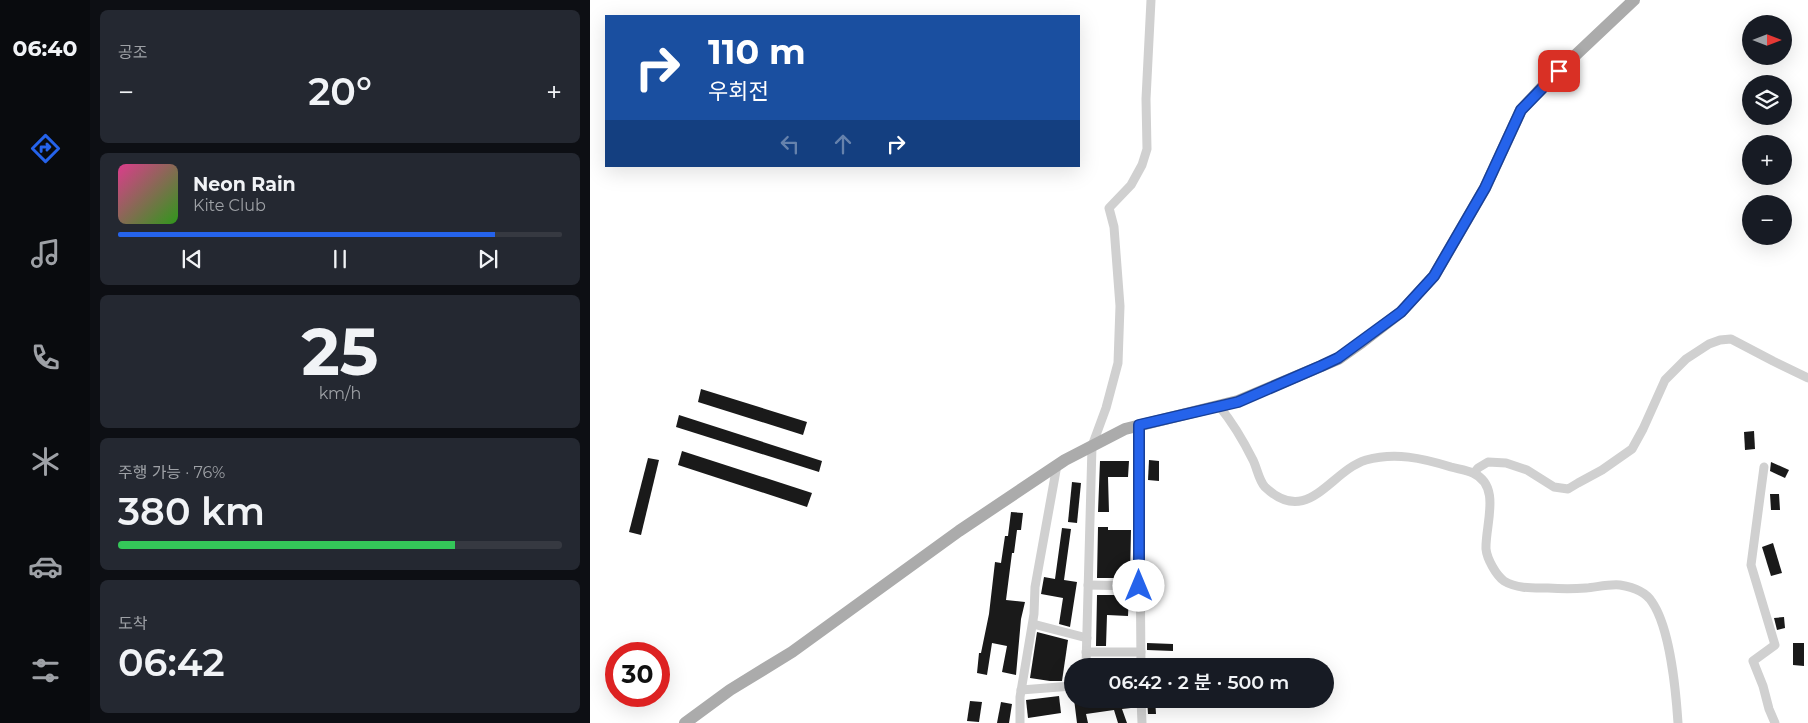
<!DOCTYPE html>
<html lang="ko">
<head>
<meta charset="utf-8">
<style>
	body { margin:0; font-family:Montserrat,"Noto Sans KR",sans-serif; background:#242831; color:#f1f3f6; height:100vh; display:flex; flex-direction:column; font-size:19px; white-space:nowrap }
	* { box-sizing:border-box; margin:0 }
	p { font-size:16px; color:#9ea1a6 }
	.icon { flex:none; width:28px; height:28px; fill:none; stroke:currentColor; stroke-width:2; stroke-linecap:round; stroke-linejoin:round }
	.map { position:relative; flex:1; overflow:hidden }
	.side { display:flex; flex-direction:column; gap:10px; padding:10px; background:#0d0f14; width:500px }
	.side>* { flex:none }
	.guide { position:absolute; left:15px; top:15px; width:475px; height:152px; border-radius:0px; box-shadow:0 5px 20px #0002; background:#1a4fa0; color:#fff; overflow:hidden }
	.needle { width:32px; rotate:90deg }
	.buttons { position:absolute; left:1152px; top:15px; display:grid; gap:10px }
	.buttons a { display:grid; place-items:center; width:50px; height:50px; border-radius:50%; background:#171b24; box-shadow:0 5px 20px #0002; font-size:25px }
	.speed { position:absolute; left:15px; top:642px; display:flex; gap:10px; font-size:25px; font-weight:700; text-align:center }
	.speed>* { display:grid; place-content:center; width:65px; height:65px; border-radius:50%; background:#171b24; box-shadow:0 5px 20px #0002; line-height:1 }
	.speed .limit { border:8px solid #d22; background:#fff; color:#111 }
	.pin { position:absolute; display:grid; place-items:center; width:42px; height:42px; color:#fff; margin:-21px; border-radius:10px; box-shadow:0 2px 8px #0006 }
	.me { position:absolute; width:55px; margin:-28px; rotate:0deg; stroke-linejoin:round; filter:drop-shadow(0 0 4px #0008) }
	.turn { display:flex; align-items:center; gap:18px; height:105px; padding:0 20px; font-size:22px }
	.turn .icon { width:65px; height:65px; stroke-width:2.5 }
	.turn b { display:block; font-size:35px; line-height:42px }
	.lanes { display:flex; align-items:center; height:48px; padding:0 20px; background:#0003; justify-content:center; gap:25px; direction:ltr }
	.lanes .off { opacity:.35 }
	.big { font-size:38px; font-weight:600; line-height:1.1 }
	.side .widget { flex:1; display:flex; flex-direction:column; justify-content:center; gap:8px; min-width:0; padding:0 18px; border-radius:8px; background:#242831 }
	.side .dial { align-items:center; gap:0 }
	.dial b { font-size:65px; line-height:1 }
	.song { display:flex; align-items:center; gap:15px }
	.cover { width:60px; height:60px; border-radius:8px; background:linear-gradient(135deg,hsl(330 70% 55%),hsl(110 70% 35%)) }
	.played { height:5px; border-radius:2px; background:linear-gradient(90deg,#2563eb 85%,#363941 85%) }
	.keys { display:flex; justify-content:space-around; direction:ltr }
	.heat { display:flex; justify-content:space-between; align-items:center; font-size:28px; direction:ltr }
	.charge { height:8px; border-radius:4px; background:linear-gradient(90deg,#34c759 76%,#363941 0) }
	.trip { position:absolute; left:474px; top:658px; width:270px; height:50px; border-radius:25px; background:#171b24; box-shadow:0 5px 20px #0002; font-weight:600; line-height:50px; text-align:center }
	main { display:flex; flex:1; min-height:0 }
	.menu { display:flex; flex-direction:column; width:90px; justify-content:space-around; align-items:center; background:#090b0e; color:#9ea1a6 }
	.menu .icon { width:35px; height:35px }
	.menu .on { color:#2563eb }
	.menu b { font-size:22px; color:#f1f3f6 }
	.map>svg:first-child { display:block }
	.building { fill:#1a1a1a }
	.lines { fill:none; stroke-linecap:round; stroke-linejoin:round }
	.minor { stroke:#d0d0d0; stroke-width:9 }
	.primary { stroke:#ababab; stroke-width:12 }
	.route-casing { stroke:#184099; stroke-width:12 }
	.route { stroke:#2563eb; stroke-width:9 }
</style>
</head>
<body>
<main>
<nav class="menu">
<b>06:40</b>
<svg class="icon on" aria-label="directions" viewBox="0 0 24 24"><path d="M12 3l9 9-9 9-9-9zM9 14v-3h6M13 9l2 2-2 2"/></svg>
<svg class="icon" aria-label="music" viewBox="0 0 24 24"><path d="M9 18V5l10-2v13"/><circle cx="6" cy="18" r="3"/><circle cx="16" cy="16" r="3"/></svg>
<svg class="icon" aria-label="phone" viewBox="0 0 24 24"><path d="M5 4h4l2 5-3 2q2 4 5 5l2-3 5 2v4C11 20 4 13 5 4z"/></svg>
<svg class="icon" aria-label="climate" viewBox="0 0 24 24"><path d="M12 3v18M4 7l16 10M4 17L20 7"/></svg>
<svg class="icon" aria-label="car" viewBox="0 0 24 24"><path d="M5 17H2v-5l4-1 3-4h7l3 4 3 1v5h-3M9 17h6M6 11h13"/><circle cx="7" cy="17" r="2"/><circle cx="17" cy="17" r="2"/></svg>
<svg class="icon" aria-label="filters" viewBox="0 0 24 24"><path d="M4 7h16M4 17h16"/><circle cx="9" cy="7" r="2"/><circle cx="15" cy="17" r="2"/></svg>
</nav>
<section class="side">
<div class="widget"><p>공조</p>
<div class="heat"><a>−</a><b class="big">20°</b><a>+</a></div>
</div>
<div class="widget">
<div class="song"><i class="cover"></i><div><b>Neon Rain</b><p>Kite Club</p></div></div>
<div class="played"></div>
<div class="keys"><svg class="icon" aria-label="previous" viewBox="0 0 24 24"><path d="M18 5L8 12l10 7zM5 5v14"/></svg><svg class="icon" aria-label="pause" viewBox="0 0 24 24"><path d="M8 5v14M16 5v14"/></svg><svg class="icon" aria-label="next" viewBox="0 0 24 24"><path d="M6 5l10 7-10 7zM19 5v14"/></svg></div>
</div>
<div class="widget dial"><b>25</b><p>km/h</p></div>
<div class="widget"><p>주행 가능 · 76%</p><b class="big">380 km</b><div class="charge"></div></div>
<div class="widget"><p>도착</p><b class="big">06:42</b></div>
</section>
<div class="map">
<svg width="1218" height="723" viewBox="0 0 1218 723">
	<rect width="100%" height="100%" fill="#fff"/>
	<g class="building">
		<path d="M111,389L217,422L213,435L108,402Z"/>
		<path d="M89,415L232,461L229,472L86,427Z"/>
		<path d="M1164,431L1165,449L1155,450L1154,432Z"/>
		<path d="M92,451L222,493L217,507L88,465Z"/>
		<path d="M58,458L69,460L51,535L39,532Z"/>
		<path d="M559,460L569,461V481L558,480Z"/>
		<path d="M510,461H539L538,477H518L519,512H508Z"/>
		<path d="M1181,462L1199,470L1195,478L1180,471Z"/>
		<path d="M482,482L491,483L487,523L478,522Z"/>
		<path d="M1180,494H1189L1190,510H1181Z"/>
		<path d="M421,512L433,513L431,530H427L424,553H422L416,600L435,602L431,619L426,675L412,672L417,646L402,643L397,675L387,673L389,653H391L399,614L405,562L411,563L415,536H418Z"/>
		<path d="M508,527H518V530H541L540,578H507Z"/>
		<path d="M472,528L481,529L474,580L487,582L480,627L469,624L473,598L451,594L454,577L465,579Z"/>
		<path d="M1183,543L1192,573L1181,576L1172,547Z"/>
		<path d="M507,595H539L538,616L517,615L516,646H506Z"/>
		<path d="M1194,617L1195,628L1187,630L1184,618Z"/>
		<path d="M447,632L478,640L472,681H460L440,678Z"/>
		<path d="M557,643L583,644V651L557,650Z"/>
		<path d="M1203,643H1214V666L1203,665Z"/>
		<path d="M469,696L471,713L438,718L436,700Z"/>
		<path d="M484,699H540L541,708L532,709L537,723H528L524,710L496,714L498,723H487Z"/>
		<path d="M557,699H565L566,714H558Z"/>
		<path d="M380,701L392,702L389,722L377,721Z"/>
		<path d="M411,702L422,704L419,723H407Z"/>
	</g>
	<g class="lines">
		<g class="minor">
			<path d="M629,406C643,423 653,440 663,460C667,468 669,481 675,487C718,528 740,471 776,460C805,452 832,458 861,467C868,469 876,470 883,473C912,486 895,525 896,549C897,559 906,575 914,581C927,589 944,588 958,588C971,589 984,589 996,588C1007,587 1019,584 1030,585C1042,587 1056,592 1062,602C1080,628 1086,692 1088,723"/>
			<path d="M549,425L551,666"/>
			<path d="M1174,467L1161,565L1185,645L1163,661L1173,686L1179,709L1185,723"/>
			<path d="M884,473L888,468L898,462L916,463L937,470L964,487L978,489L988,483L1012,470L1042,449L1053,429L1075,380L1096,359L1119,344L1130,340L1141,339L1183,361L1218,378"/>
			<path d="M498,585L549,586"/>
			<path d="M443,624L497,638"/>
			<path d="M496,652H551"/>
			<path d="M496,666L502,446L516,408L528,363L530,306L524,227L519,208L541,185L552,165L557,149L556,99L561,0"/>
			<path d="M431,690L482,686"/>
			<path d="M551,699L552,723"/>
			<path d="M430,723V697L444,614L445,587L467,465"/>
		</g>
		<path class="primary" d="M95,723L140,690L202,652L369,531L475,460L535,429L648,401L748,359L772,342L811,312L844,276L895,188L931,110L956,83L1044,0"/>
	</g>
	<g class="lines">
		<g class="route-casing">
			<path id="route" d="M549,586V425L648,402L731,366L748,358L811,312L844,276L895,188L931,110L969,71"/>
		</g>
		<use href="#route" class="route"/>
	</g>
</svg>
<div class="buttons">
<a><svg class="needle" viewBox="-14 -14 28 28"><path d="M0-13l5 13h-10z" fill="#e53935"/><path d="M0 13l5-13h-10z" fill="#9ea1a6"/></svg></a>
<a><svg class="icon" aria-label="layers" viewBox="0 0 24 24"><path d="M12 4l9 5-9 5-9-5zM3 14l9 5 9-5"/></svg></a>
<a>+</a>
<a>−</a>
</div>
<div class="speed"><div class="limit">30</div></div>
<div class="pin" style="left:969px;top:71px;background:#d93025"><svg class="icon" aria-label="arrive" viewBox="0 0 24 24"><path d="M6 21V4h12l-3 4 3 4H6"/></svg></div>
<svg class="me" style="left:549px;top:586px" viewBox="-20 -20 40 40"><circle r="19" fill="#fff"/><path d="M0-13L10 11 0 6-10 11z" fill="#2563eb"/></svg>
<div class="trip">06:42 · 2 분 · 500 m</div>
<div class="guide">
<div class="turn"><svg class="icon" aria-label="right" viewBox="0 0 24 24"><path d="M7 20v-9h11M14 6l5 5-5 5"/></svg><div><b>110 m</b>우회전</div></div>
<div class="lanes"><svg class="icon off" aria-label="left" viewBox="0 0 24 24"><path d="M17 20v-9H6M10 6l-5 5 5 5"/></svg><svg class="icon off" aria-label="ahead" viewBox="0 0 24 24"><path d="M12 20V5M6 11l6-6 6 6"/></svg><svg class="icon" aria-label="right" viewBox="0 0 24 24"><path d="M7 20v-9h11M14 6l5 5-5 5"/></svg></div>
</div>
</div>
</main>
</body>
</html>
